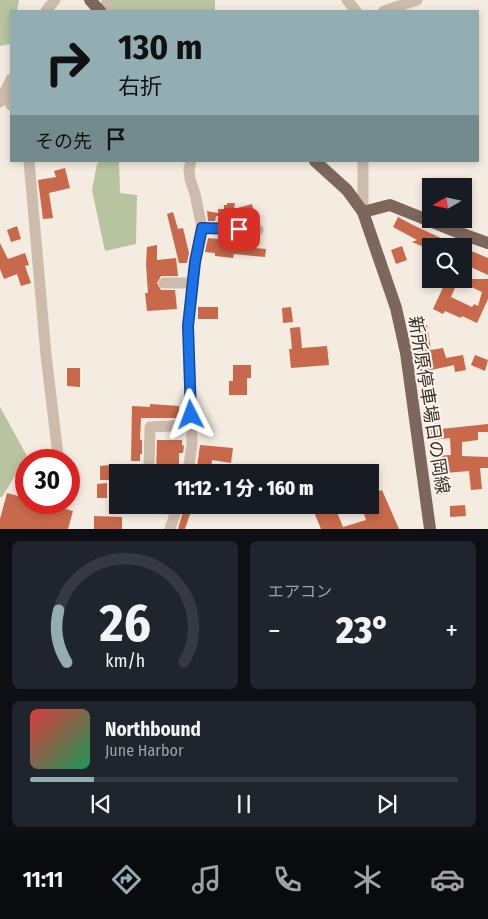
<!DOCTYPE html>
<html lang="ja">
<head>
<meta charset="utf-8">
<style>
	body { margin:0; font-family:"Fira Sans Condensed","Noto Sans JP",sans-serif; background:#20242c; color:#f1f3f6; height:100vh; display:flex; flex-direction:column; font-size:19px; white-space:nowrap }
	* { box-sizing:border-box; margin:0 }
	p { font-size:16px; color:#9ea1a6 }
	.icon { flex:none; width:28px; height:28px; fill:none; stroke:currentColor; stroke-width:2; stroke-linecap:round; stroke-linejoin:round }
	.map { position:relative; height:529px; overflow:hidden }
	.sheet { display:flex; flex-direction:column; gap:12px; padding:12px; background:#0d0f14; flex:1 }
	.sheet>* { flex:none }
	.banner { position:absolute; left:10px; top:10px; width:469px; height:152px; border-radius:0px; box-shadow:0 2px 8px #0003; background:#92aeb2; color:#111; overflow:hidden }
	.needle { width:32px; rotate:261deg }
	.fabs { position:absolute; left:422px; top:178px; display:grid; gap:10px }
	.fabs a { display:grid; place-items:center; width:50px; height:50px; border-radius:0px; background:#171b24; box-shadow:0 2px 8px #0003; font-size:25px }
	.speed { position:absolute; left:15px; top:449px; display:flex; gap:10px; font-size:25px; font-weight:700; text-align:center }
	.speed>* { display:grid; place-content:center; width:65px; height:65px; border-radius:50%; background:#171b24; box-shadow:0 2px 8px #0003; line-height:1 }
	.speed .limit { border:8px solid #d22; background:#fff; color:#111 }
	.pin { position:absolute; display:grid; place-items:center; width:42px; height:42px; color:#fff; margin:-21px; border-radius:10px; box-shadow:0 2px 8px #0006 }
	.me { position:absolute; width:55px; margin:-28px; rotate:357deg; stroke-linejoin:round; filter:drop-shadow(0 0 4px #0008) }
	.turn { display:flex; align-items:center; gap:18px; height:105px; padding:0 25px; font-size:22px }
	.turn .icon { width:65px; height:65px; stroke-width:2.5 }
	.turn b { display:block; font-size:35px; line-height:42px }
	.then { display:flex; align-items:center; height:48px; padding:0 25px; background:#0003; gap:10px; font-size:19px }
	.big { font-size:38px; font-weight:800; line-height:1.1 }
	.sheet .card { flex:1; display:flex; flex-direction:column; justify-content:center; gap:8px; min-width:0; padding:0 18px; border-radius:8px; background:#20242c }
	.sheet .dial { align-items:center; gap:0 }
	.dial svg { height:130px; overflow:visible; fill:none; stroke:#363941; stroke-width:7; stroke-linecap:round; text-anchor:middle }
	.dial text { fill:#f1f3f6; stroke:none }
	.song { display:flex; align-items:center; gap:15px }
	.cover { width:60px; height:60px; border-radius:8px; background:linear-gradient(135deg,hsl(0 70% 55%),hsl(150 70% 35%)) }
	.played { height:5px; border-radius:2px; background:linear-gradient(90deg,#92aeb2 15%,#363941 15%) }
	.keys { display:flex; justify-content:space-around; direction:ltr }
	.heat { display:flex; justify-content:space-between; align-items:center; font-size:28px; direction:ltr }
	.sheet .tiles { flex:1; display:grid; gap:12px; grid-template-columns:1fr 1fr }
	.card:last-child { grid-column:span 2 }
	.trip { position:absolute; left:109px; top:464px; width:270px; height:50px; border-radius:0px; background:#171b24; box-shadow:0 2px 8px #0003; font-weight:800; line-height:50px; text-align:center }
	.menu { display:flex; height:80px; justify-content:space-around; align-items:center; background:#090b0e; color:#9ea1a6 }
	.menu .icon { width:35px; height:35px }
	.menu .current { color:#92aeb2 }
	.menu b { font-size:22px; color:#f1f3f6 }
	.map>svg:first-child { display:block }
	.green { fill:#b8c4a0 }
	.building { fill:#c8694b; fill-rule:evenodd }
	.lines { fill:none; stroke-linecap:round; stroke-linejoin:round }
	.minor { stroke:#cdbbac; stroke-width:11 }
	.major { stroke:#7d675c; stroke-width:12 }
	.route-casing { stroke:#114b97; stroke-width:12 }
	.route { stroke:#1a73e8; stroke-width:9 }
	.labels { text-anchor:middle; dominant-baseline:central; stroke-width:4; stroke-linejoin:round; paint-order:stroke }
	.street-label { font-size:18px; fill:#3b302b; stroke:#fbf5ee }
</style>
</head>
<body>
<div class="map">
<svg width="488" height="529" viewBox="0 0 488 529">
	<rect width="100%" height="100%" fill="#f4ebe1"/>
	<g class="green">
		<path d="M0,0H19L17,11H11V44L0,46Z"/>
		<path d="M110,0H215V11H113L111,9Z"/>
		<path d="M100,161H119L120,193L137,195L136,244L105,251L92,190L97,164Z"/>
		<path d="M0,407L27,456L2,497H0Z"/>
	</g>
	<g class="building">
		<path d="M65,168L70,188L49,193L53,218L43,219L38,180L56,177L54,171Z"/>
		<path d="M227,203H235L234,209L252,204L255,216L245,219V222H238V217L216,216L215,221H208L207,211L218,213V209H224V205H227Z"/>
		<path d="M173,212L178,229L183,228L189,253L187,263H179L167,214Z"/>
		<path d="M398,217L413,225L458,246H431V250L412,242L417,240L393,227Z"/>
		<path d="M17,226L21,239L11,242L7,230Z"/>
		<path d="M208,238L253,242L252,244L255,245V248L266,249L265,257L234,254L233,258L215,256V253L205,252Z"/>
		<path d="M0,243L8,259L25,253L29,265L25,266L31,283L21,286L17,274L4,279L0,269Z"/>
		<path d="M157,245V260L176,258L178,276H161L157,283L161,290H175L177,309L147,311L145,293H148L146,264L147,247Z"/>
		<path d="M402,246L407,260L396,264L391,250Z"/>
		<path d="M469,250L488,258V275L464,264Z"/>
		<path d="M447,279H488V299L477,323L462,316L461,318L445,311L443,314L433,309ZM458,281L482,292L478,306L474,304L472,307L451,297Z"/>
		<rect x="198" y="307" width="20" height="12"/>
		<path d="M291,307L293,322L283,323L282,308Z"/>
		<path d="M427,325L431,350L443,348L446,358L463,355L466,370L455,372L454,365L431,370L433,379L422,381L417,352L420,351L416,327Z"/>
		<path d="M300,327L302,348L327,346L329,365L291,368L289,349H292L290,328Z"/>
		<path d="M475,355L488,360L485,371L471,365Z"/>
		<path d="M233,365H251V378H247V395H229V381H233Z"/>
		<path d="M67,368H80V387L67,386Z"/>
		<path d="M150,404L179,406V414H177V418H141L140,440H142V454H140V461H131L132,406L150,407Z"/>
		<path d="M441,423V429L488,424V432H478V440L462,442V456L488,457V468H480L482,489L471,490L469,471L446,473L448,494L436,495L433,456L451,455L450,438L431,440L430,424Z"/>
		<path d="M157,440H182V445L184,446L183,453H179V472H156Z"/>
		<path d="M200,445L233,448L231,463L212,460L211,469L197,467Z"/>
		<path d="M109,465V480H100V466Z"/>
		<path d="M107,483V498H97V484Z"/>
		<path d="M382,490L399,529H321L314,512L334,505L343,527L366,520L361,505H370V494Z"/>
		<path d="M7,493L26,498V502H41L73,511L68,529H0V519Z"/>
		<path d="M185,505H193L185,529H178Z"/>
		<path d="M465,505L466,516L450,517V506Z"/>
		<path d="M94,516L122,517V529H94Z"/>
	</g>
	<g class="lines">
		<g class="minor">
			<path d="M347,0L356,11"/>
			<path d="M46,11L55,0"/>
			<path d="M106,11L107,0"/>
			<path d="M384,11L417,0"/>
			<path d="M6,90L11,105"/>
			<path d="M0,102L11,79"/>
			<path d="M29,161L46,355L58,455"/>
			<path d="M363,161V212"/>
			<path d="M202,228L258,230"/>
			<path d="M164,283H193"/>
			<path d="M149,472L150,427L191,425"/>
			<path d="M188,472L192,444L188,326L195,262L202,228L195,194L190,179L189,169L191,161"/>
			<path d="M114,508L177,509"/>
			<path d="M170,529L178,505"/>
		</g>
		<g class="major">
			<path d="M90,0L100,11"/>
			<path d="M315,161L347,190L363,212L396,308L406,353L430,529"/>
			<path d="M363,212L390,205L457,232L488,243"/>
		</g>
	</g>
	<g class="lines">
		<g class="route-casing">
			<path id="route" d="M191,415L188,326L195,262L202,228L239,229"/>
		</g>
		<use href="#route" class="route"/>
	</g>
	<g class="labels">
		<g class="street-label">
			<text transform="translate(429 405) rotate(81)">新所原停車場日の岡線</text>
		</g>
	</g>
</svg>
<div class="fabs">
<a><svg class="needle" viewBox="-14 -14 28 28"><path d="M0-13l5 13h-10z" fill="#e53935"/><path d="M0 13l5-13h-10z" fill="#9ea1a6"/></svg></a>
<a><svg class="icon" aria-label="search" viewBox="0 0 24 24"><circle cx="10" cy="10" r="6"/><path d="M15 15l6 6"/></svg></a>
</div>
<div class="speed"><div class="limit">30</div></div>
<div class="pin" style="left:239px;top:229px;background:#d93025"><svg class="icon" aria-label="arrive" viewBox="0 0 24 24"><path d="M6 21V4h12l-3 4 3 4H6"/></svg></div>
<svg class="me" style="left:191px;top:415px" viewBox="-20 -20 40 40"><path d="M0-17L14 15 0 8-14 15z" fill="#1a73e8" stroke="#fff" stroke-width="4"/></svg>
<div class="trip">11:12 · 1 分 · 160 m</div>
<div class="banner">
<div class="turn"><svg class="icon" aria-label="right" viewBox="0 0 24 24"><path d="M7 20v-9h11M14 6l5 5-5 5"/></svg><div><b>130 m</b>右折</div></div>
<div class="then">その先<svg class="icon" aria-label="arrive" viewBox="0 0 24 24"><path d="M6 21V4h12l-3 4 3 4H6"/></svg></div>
</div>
</div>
<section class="sheet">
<div class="tiles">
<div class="card dial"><svg viewBox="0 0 100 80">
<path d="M14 69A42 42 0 1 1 86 69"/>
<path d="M14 69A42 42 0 0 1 9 37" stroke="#92aeb2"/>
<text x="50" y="56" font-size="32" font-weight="700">26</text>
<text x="50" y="72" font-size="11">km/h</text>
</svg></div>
<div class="card"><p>エアコン</p>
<div class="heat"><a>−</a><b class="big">23°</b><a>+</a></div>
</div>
<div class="card">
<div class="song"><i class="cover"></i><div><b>Northbound</b><p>June Harbor</p></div></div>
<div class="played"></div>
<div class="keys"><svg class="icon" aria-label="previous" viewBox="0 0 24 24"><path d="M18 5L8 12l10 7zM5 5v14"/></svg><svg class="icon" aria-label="pause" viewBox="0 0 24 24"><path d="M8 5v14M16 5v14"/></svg><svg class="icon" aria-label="next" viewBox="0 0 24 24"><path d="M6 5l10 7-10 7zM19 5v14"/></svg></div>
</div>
</div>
</section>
<nav class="menu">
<b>11:11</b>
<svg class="icon current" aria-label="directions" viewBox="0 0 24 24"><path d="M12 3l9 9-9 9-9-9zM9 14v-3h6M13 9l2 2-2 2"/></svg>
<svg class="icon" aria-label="music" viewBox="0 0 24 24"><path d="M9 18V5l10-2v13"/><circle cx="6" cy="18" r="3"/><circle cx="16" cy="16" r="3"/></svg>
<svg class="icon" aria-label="phone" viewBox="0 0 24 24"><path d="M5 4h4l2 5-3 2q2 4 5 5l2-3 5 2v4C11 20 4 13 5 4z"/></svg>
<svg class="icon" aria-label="climate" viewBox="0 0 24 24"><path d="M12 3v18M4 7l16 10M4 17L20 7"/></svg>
<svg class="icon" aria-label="car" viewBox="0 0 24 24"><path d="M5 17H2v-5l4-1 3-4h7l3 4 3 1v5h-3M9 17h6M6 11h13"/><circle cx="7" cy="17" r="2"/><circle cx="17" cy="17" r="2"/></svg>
</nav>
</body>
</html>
